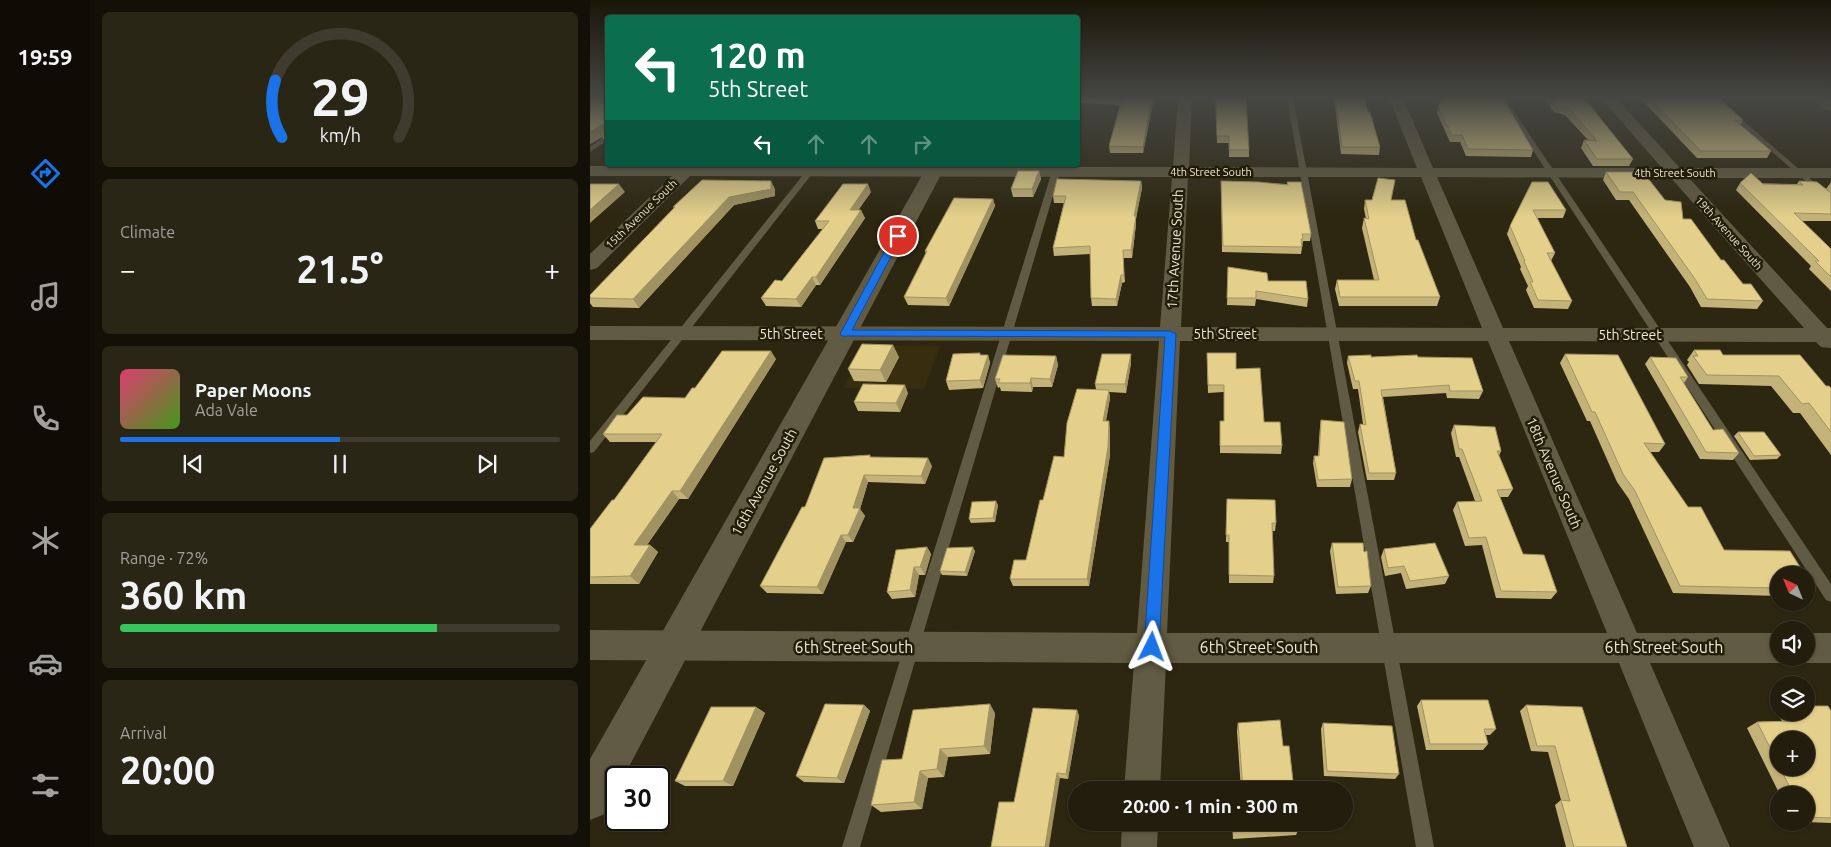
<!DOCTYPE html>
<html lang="en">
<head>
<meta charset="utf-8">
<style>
	body { margin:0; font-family:Ubuntu,sans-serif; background:#2a2616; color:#f1f3f6; height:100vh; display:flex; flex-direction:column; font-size:19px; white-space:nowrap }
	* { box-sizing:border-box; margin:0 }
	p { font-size:16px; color:#a2a29d }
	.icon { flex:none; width:28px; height:28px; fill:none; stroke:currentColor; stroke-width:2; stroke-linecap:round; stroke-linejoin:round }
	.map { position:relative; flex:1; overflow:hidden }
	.panel { display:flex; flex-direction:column; gap:12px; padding:12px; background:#131007; width:500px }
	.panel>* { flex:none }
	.banner { position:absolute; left:15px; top:15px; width:475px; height:152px; border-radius:5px; box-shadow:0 1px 4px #0004,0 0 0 1px #3f3b2e; background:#0b6e4f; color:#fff; overflow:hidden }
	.needle { width:32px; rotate:317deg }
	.tools { position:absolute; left:1180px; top:566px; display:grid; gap:10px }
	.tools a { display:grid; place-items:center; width:45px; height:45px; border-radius:50%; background:#221d0d; box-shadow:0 1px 4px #0004,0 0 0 1px #3f3b2e; font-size:25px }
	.speed { position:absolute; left:15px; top:766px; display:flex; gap:10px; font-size:25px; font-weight:700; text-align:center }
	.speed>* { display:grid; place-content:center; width:65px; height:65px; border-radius:50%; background:#221d0d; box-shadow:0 1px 4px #0004,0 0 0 1px #3f3b2e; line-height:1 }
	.speed .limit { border:2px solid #111; border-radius:8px; background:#fff; color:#111 }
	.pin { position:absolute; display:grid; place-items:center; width:42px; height:42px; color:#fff; margin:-21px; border:2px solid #fff; border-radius:50%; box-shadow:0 1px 5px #0007 }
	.me { position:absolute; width:55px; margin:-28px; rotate:3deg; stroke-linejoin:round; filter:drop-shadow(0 0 4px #0008) }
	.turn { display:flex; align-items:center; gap:18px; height:105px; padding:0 20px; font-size:22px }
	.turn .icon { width:65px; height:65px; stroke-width:2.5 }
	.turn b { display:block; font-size:35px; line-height:42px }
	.lanes { display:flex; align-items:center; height:48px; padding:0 20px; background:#0003; justify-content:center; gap:25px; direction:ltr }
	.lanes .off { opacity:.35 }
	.big { font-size:38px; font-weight:600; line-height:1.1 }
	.panel .card { flex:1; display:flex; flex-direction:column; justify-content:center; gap:8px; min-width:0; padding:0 18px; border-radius:8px; background:#2a2616 }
	.panel .dial { align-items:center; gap:0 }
	.dial svg { height:130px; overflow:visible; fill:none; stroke:#3f3b2e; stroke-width:7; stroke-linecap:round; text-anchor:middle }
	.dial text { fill:#f1f3f6; stroke:none }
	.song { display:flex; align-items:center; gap:15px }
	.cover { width:60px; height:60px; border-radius:8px; background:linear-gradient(135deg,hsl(340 70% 55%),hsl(100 70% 35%)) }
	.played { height:5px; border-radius:2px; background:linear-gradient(90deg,#1a73e8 50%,#3f3b2e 50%) }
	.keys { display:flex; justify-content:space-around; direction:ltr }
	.heat { display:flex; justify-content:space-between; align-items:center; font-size:28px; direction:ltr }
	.charge { height:8px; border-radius:4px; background:linear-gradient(90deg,#34c759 72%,#3f3b2e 0) }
	.trip { position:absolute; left:478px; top:781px; width:285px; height:50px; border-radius:25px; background:#221d0d; box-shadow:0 1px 4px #0004,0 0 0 1px #3f3b2e; font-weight:600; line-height:50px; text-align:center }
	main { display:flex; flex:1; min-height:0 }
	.dock { display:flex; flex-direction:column; width:90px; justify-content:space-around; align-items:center; background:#0e0c05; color:#a2a29d }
	.dock .icon { width:35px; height:35px }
	.dock .on { color:#1a73e8 }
	.dock b { font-size:22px; color:#f1f3f6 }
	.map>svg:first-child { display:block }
	.built { fill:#372e10 }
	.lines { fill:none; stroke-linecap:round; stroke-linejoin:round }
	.service { fill:#625b43; fill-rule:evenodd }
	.minor { fill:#625b43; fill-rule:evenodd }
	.tertiary { fill:#625b43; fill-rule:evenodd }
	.wall { fill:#c4b378; fill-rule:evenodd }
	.shaded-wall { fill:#a09261 }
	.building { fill:#e4d08b; stroke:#a09261 }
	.route { fill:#1a73e8; stroke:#114b97 }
	.labels { text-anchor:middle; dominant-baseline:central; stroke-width:5; stroke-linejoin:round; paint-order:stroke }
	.far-street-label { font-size:11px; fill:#ece8da; stroke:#231d07 }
	.street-label { font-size:14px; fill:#ece8da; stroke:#231d07 }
	.near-street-label { font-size:16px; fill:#ece8da; stroke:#231d07 }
</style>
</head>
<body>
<main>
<nav class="dock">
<b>19:59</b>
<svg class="icon on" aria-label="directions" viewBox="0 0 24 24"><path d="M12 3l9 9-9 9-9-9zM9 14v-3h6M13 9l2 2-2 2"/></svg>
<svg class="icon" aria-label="music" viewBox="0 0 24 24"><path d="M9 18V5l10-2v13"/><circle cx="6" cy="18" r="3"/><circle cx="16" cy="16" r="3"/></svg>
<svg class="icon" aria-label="phone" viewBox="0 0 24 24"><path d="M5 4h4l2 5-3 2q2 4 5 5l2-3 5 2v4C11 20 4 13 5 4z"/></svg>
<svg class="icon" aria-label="climate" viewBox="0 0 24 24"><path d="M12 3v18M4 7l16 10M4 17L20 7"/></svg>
<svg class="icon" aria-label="car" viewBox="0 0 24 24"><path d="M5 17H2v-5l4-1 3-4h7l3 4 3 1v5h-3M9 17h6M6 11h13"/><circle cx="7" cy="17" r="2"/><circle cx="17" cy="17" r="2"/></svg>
<svg class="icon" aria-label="filters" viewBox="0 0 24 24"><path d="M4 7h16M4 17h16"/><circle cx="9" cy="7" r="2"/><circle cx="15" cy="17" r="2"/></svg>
</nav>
<section class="panel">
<div class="card dial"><svg viewBox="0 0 100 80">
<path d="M14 69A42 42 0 1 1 86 69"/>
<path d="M14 69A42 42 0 0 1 10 34" stroke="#1a73e8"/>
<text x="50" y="56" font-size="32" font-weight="700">29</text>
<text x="50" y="72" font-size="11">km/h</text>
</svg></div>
<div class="card"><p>Climate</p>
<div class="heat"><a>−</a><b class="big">21.5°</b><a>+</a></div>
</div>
<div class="card">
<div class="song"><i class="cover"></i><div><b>Paper Moons</b><p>Ada Vale</p></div></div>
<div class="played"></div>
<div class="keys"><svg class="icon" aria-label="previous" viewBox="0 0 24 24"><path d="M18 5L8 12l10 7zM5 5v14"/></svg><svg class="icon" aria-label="pause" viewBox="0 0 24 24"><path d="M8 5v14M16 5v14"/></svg><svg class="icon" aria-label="next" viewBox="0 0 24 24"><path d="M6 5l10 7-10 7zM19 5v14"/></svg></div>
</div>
<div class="card"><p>Range · 72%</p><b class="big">360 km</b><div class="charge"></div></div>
<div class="card"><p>Arrival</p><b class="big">20:00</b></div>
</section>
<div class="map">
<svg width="1241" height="847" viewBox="0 0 1241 847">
	<rect width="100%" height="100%" fill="#2d2711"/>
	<path class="built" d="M275,346H350L334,389L253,388Z"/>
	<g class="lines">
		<g class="service">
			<path d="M488,98H491L490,101L488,102Z"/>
			<path d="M697,98H703L844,847H826Z"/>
			<path d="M909,98H915L1241,584V602L1236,600Z"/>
			<path d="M1120,98H1127L1241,197V203Z"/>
			<path d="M18,134V140L0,152V147Z"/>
			<path d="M221,165H229L4,452L0,453V441Z"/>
			<path d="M464,165H472L270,847H252Z"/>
		</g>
		<g class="minor">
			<path d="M588,98H602L599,167L827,168L799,98H813L843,168H1072L1011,98H1026L1090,168H1241V178H1099L1237,328H1241V348L1231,347L1226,342L919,341L1047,633H1189V658H1200L1189,663H1060L1140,847H1104L1029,663H576L570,790H534L544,663L0,660V630L547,633L569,341L0,340V326L570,327L582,177L100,176L7,268L0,270V254L82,176H0V166L583,167ZM598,177H831L892,328L591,327ZM847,177L1081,178L1214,328H913ZM590,341H898L1017,633H577Z"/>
			<path d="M1222,98H1238L1241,100V111L1236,110Z"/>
			<path d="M1216,633H1241V663H1216L1205,658H1216Z"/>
			<path d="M532,822H568L567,847H531Z"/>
		</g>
		<path class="tertiary" d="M338,165H356L33,778H26V791L15,814L0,820V759Z"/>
	</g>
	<g class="wall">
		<path d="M0,98H18V143H16L12,137L0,144Z"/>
		<path d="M489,98H564L553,153H520L519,146L530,105L490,103Z"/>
		<path d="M744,98H774L778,112L790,147L789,155L751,154Z"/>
		<path d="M954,98H994L1043,159L1039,166H1003L991,148L994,140H998L975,115L964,112Z"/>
		<path d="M1050,98H1129L1153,120L1151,125L1181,151L1177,158H1107Z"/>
		<path d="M848,107L943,150L941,157L876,156L870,142H860L847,113Z"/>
		<path d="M626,114L659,150V157H639V143H627Z"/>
		<path d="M449,171L451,179L443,197H423L421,189Z"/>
		<path d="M1016,172L1075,200L1153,284L1173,301L1167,309L1111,307L1100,287L1039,200H1026L1013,180Z"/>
		<path d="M551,181L552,188L546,218V224L542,258H533L535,282L532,283L527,306H502L501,298L500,254L464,256L463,248L474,203H464L463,196Z"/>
		<path d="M631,181L697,184V182L721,234L720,241H713L711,254L632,252Z"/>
		<path d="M1209,181L1236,189L1241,182V221H1212L1241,249V291L1219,269L1221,266L1146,190L1150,183L1207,184Z"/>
		<path d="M942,182L976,210L973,218H947L965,253L961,261L982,301L978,309L944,308L936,290L938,286L930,269L931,267L917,234L920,226Z"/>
		<path d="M185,189V196L144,205L49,308L3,307L0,303V295L84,208L83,207Z"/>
		<path d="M281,192L268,210L275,218L230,285H226L211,307L176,306L171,298L192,281L233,229H228L225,221Z"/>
		<path d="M403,199L405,206L359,306L318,305L314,297L336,254L335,251Z"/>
		<path d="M775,200H801L826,240L850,297L847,306H749L745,289L747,280H784L772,228L774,218L776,219L774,209Z"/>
		<path d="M638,267L678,281L718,299L717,307L666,299L665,306L637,305Z"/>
		<path d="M1104,350L1133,355L1241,388V455L1210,413H1203L1181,386L1109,384L1097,365L1099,362L1097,360Z"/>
		<path d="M617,353L646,369L674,422L692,446L691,454L630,453V421H634V392L618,393Z"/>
		<path d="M975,354L1075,444L1069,452H1060L1098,507L1134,550L1189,575V596L1083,593L1039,499L1027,482L1000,421H997L970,363Z"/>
		<path d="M398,355L400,363L393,388L359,390L356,381Z"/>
		<path d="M466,356L468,365L462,387H443L442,392L411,391L410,387L408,388L405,379Z"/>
		<path d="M758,356L781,357H828L893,391L889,399L857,398L856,393L793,397L806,473L804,480H777L768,432L770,424H773L768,389H763L757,363Z"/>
		<path d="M309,357L296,382L264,381L258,369Z"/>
		<path d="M1060,357L1098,377L1094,383L1123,430L1149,453L1143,460L1110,459L1055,364Z"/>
		<path d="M186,359L98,499H89L57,545H60L68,552L49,584H0V529L24,500L66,442H20L13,434L37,415L95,398L105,388Z"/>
		<path d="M541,363L536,393L519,392L520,398L516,421L520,429V455L499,586H423L420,579L436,560L453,500L506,389L505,384Z"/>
		<path d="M318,393L310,412L268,411L264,402Z"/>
		<path d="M731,420L762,479L760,487H727L723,463L724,456H728L730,427Z"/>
		<path d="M864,425L911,451L909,456L923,489L918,497H910L933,554L967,592L961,599L906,598L892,545L875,546L863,510L867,502L885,501L869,457H866L861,433Z"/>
		<path d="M1148,432L1191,455L1187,459L1160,460L1144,436Z"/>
		<path d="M282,457L342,466L335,484L278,482L270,509L275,516L263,542H256L233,594L177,593L170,586L215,507Z"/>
		<path d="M637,499L686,523L685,531H682L684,576L683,583H639V542H636Z"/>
		<path d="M408,505L405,522L381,523L379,519Z"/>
		<path d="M742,543L781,586L778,593L746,594L740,551Z"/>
		<path d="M337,547L341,554L335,575H329L325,597L302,599L297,592Z"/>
		<path d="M794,549L859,576L855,584L816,589L811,573L795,576L791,557Z"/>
		<path d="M385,551L377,576L352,575L350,571Z"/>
		<path d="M1216,589H1223L1216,594Z"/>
		<path d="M831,700L906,729L900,735H896L898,744L893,750H836L827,706Z"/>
		<path d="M274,705L280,711L254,783L214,782L206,776Z"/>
		<path d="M936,705L1037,847H976L965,805L971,800L958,752L941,751L930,711Z"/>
		<path d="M166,707L175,713L143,786H95L85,781Z"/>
		<path d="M487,710L489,716L478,779L470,778L424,802Z"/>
		<path d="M1189,711V712H1216L1241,711V823L1216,822V795H1190L1157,728L1167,722L1192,721L1187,712ZM1189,740L1216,768H1189Z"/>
		<path d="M405,713L400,754L358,757L354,777L338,778L332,809L291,812L281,805L312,759Z"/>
		<path d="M648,723L693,746L704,790H651L647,731Z"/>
		<path d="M733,723L809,774L805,779L734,776L731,729Z"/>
		<path d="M642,822H708L709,828L706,835L643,839Z"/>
	</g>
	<g class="shaded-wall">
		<path d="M562,98H564L553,153V147Z"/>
		<path d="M13,124L18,131L11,135L12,137L0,144V132Z"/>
		<path d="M449,171L451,179L443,197L442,189Z"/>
		<path d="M181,181L185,189V196L144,205L49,308L43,299L139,197Z"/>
		<path d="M551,181L552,188L546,218V224L542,258L541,250L544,216Z"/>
		<path d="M29,184L35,192L0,223V210Z"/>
		<path d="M278,184L281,192L263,218L260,210Z"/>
		<path d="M403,199L405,206L359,306L356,298Z"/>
		<path d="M271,210L275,218L230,285L226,277Z"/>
		<path d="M531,275L532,283L527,306L526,299Z"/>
		<path d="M222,277L226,285L211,307L206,299Z"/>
		<path d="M303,345L309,357L296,382L290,370Z"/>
		<path d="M181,351L186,359L98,499L90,491Z"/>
		<path d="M541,354V363L536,393L535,384Z"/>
		<path d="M398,355L400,363L393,388L390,380Z"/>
		<path d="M466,356L468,365L462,387L460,379Z"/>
		<path d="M441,378L443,387L442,392L440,383Z"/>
		<path d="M315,385L318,393L310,412L306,403Z"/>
		<path d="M519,390L520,398L514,429L513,421Z"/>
		<path d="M519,421L520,429V455L499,586L497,579Z"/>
		<path d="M338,458L342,466L335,484L331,476Z"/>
		<path d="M274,475L278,482L270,509L275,516L263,542L258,535L263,508Z"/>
		<path d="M82,491L89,499L52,552L44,545Z"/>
		<path d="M406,501L408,505L405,522L403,518Z"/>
		<path d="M251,535L256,542L233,594L227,587Z"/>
		<path d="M60,545L68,552L49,584L40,576Z"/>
		<path d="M337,547L341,554L335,575L330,567Z"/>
		<path d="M383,547L385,551L377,576L375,572Z"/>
		<path d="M324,567L329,575L325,597L320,590Z"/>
		<path d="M400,704L405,713L400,754L394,746Z"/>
		<path d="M274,705L280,711L254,783L247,778Z"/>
		<path d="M166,707L175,713L143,786L133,781Z"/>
		<path d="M487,710L489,716L478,779L476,774Z"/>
		<path d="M350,749L358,757L354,777L347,769Z"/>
		<path d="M330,771L338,778L332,809L324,802Z"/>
		<path d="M467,773L470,778L459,847H455Z"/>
	</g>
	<g class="building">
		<path d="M0,98H18V135H11L14,132L13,124L0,132Z"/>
		<path d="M517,98H562L553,147L519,146L532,99Z"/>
		<path d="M626,98H656L659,150H639V136H627L626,108Z"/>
		<path d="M745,98H774L778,112H780L790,147H752Z"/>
		<path d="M852,98H913L943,150L878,149L872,135H862L848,107Z"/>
		<path d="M962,98H994L1043,159H1007L994,140L1007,141L978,107L966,105Z"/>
		<path d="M1059,98H1129L1153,120H1145L1181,151H1111Z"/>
		<path d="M428,171H449L442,189H421Z"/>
		<path d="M1016,172H1053L1075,200L1091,202L1093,219H1101L1131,260H1134L1153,284H1161L1173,301L1117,299L1105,279L1043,192H1030Z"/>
		<path d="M1161,173L1173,184L1213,185L1209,181L1227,182L1241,193V214L1204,213L1241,249V277L1225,261H1229L1150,183Z"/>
		<path d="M788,178L805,180L801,200H815L826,240H828L850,297H750L747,280H789L774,218L779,219L775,200H782Z"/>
		<path d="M467,179L551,181L544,216H546L541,250H533L534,275H531L526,299L501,298L500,246L463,248L476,196H463Z"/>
		<path d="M112,180L181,181V189L139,197L43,299L0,298V295L85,207H83Z"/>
		<path d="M631,181L669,182L698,185L697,182H711L721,234H712L713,239H711L712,247L633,246Z"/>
		<path d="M942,182H958L976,210H943L965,253H957L982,301L948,300L940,282H943L934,261H935L920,226Z"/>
		<path d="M0,184H29L0,210Z"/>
		<path d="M253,184H278L260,210H271L226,277H222L206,299L171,298L185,280L192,281L239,221H225Z"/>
		<path d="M364,198L403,199L356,298L314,297L337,251H335Z"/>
		<path d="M638,267L677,273L678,281H716L718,299L666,291V298H637Z"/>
		<path d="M272,344L303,345L290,370L258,369Z"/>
		<path d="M1104,350H1130L1133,355H1210L1236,386H1239L1241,388V432L1219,403L1212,404L1189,376L1117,375L1103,356H1108Z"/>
		<path d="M132,351H181L90,491H82L44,545H60L40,576L0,577V529L22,500H24L72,434H13L27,415H37L53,397L95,398L102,388H105Z"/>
		<path d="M390,353V355H398L390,380L356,381L363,354Z"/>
		<path d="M617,353H646V369L670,368L674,422H690L692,446H630V421H634V385H618Z"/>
		<path d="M512,354H541L535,384H505Z"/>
		<path d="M975,354L1028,355L1075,444L1054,443L1098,507H1111L1134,550L1200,551L1215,575H1189V588L1090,586L1045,491L1033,474L1005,412H1002Z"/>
		<path d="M413,355L466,356L460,379L441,378L440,383H408L410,379H405Z"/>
		<path d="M781,355V357L827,355L828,357L882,358L893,391H860L859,385L791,390L806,473H779L770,424L776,425L769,381H765L758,356Z"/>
		<path d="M1060,357L1086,358L1098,377H1090L1123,430L1133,429L1149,453L1116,452Z"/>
		<path d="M273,384L315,385L306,403L264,402Z"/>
		<path d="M487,389L519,390L513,421H519L518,447L497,579H420L424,560H436L450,500H453L464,456L474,457L477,423Z"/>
		<path d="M731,420L754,422L762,479L728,480L724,456H729Z"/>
		<path d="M864,425L905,427L911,451H907L923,489L907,490L933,554L954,555L967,592L911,591L896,537L879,538L867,502L892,501L872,449H869Z"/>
		<path d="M1148,432H1174L1191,455L1164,456Z"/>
		<path d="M280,455V457L338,458L331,476L274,475L263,508H270L258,535H251L227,587L170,586L212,507H215L234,458Z"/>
		<path d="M637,499L685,500L686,523H682L684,576L639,575V535H636Z"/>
		<path d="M406,501L403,518L379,519L382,502Z"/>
		<path d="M742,543H773L774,552L777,551L781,586L748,587Z"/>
		<path d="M845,543L859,576L820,581L814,566L798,568L794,549Z"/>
		<path d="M337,547L330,567H324L320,590L297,592L306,550Z"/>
		<path d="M383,547L375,572L350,571L357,548Z"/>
		<path d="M1216,578L1223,589H1216Z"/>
		<path d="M831,700H898L906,729H894L898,744H840Z"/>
		<path d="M235,704L274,705L247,778L206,776Z"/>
		<path d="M400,704L394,746L350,749L347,769L330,771L324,802L281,805L292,760L312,759L323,710Z"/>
		<path d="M936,705L992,707L1037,847H984L971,800L980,801L965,746H947Z"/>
		<path d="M1216,706H1238L1241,711V818L1216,817V795H1204L1190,768H1216V740H1189V765L1167,722L1206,721L1201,712H1216Z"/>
		<path d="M121,707H166L133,781H85Z"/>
		<path d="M443,708L487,710L476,774L467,773L455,847H401L409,802H424Z"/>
		<path d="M690,720L693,746H699L704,790H653L648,723Z"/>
		<path d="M733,723L802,726L809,774L737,771Z"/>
		<path d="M643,822H708L709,828L643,832Z"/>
	</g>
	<linearGradient id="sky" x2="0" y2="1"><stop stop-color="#191509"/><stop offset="0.45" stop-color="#464743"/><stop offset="1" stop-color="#464743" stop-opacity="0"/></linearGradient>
	<rect width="1241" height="217" fill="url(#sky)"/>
	<path class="route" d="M308,234L312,236L262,330L580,331L586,334L569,647L567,652L562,654L556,652L554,647L575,337L252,336L250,334L303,236Z"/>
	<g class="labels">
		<g class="far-street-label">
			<text x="621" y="172">4th Street South</text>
			<text x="1085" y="173">4th Street South</text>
			<text transform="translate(51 214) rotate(-44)">15th Avenue South</text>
			<text transform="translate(1139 233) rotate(48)">19th Avenue South</text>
		</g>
		<g class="street-label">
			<text transform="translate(585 249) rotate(-87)">17th Avenue South</text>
			<text x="201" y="334">5th Street</text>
			<text x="635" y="334">5th Street</text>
			<text x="1040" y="335">5th Street</text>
			<text transform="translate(964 473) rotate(67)">18th Avenue South</text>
			<text transform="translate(174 482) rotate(-61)">16th Avenue South</text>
		</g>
		<g class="near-street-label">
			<text x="264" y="647">6th Street South</text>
			<text x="669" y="647">6th Street South</text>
			<text x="1074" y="647">6th Street South</text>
		</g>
	</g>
</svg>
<div class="tools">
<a><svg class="needle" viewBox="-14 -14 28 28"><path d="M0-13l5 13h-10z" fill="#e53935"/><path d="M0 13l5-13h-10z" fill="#a2a29d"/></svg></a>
<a><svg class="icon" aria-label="sound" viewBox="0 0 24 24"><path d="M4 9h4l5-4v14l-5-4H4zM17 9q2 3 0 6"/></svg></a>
<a><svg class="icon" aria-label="layers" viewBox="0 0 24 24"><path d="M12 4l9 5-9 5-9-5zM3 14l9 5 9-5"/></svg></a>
<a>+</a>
<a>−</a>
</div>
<div class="speed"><div class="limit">30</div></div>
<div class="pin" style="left:308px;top:236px;background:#d93025"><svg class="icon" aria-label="arrive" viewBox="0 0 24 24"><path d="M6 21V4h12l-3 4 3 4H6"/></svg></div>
<svg class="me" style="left:562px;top:647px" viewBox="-20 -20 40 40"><path d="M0-17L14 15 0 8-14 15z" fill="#1a73e8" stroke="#fff" stroke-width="4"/></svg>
<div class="trip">20:00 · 1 min · 300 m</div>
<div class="banner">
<div class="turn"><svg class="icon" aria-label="left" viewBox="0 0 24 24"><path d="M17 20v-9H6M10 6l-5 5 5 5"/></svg><div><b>120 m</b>5th Street</div></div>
<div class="lanes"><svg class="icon" aria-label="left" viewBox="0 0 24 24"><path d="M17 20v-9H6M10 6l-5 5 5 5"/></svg><svg class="icon off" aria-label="ahead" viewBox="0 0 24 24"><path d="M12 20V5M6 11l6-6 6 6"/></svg><svg class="icon off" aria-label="ahead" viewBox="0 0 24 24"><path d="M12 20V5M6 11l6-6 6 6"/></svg><svg class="icon off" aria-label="right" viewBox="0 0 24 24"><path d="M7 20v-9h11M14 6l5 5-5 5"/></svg></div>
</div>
</div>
</main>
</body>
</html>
